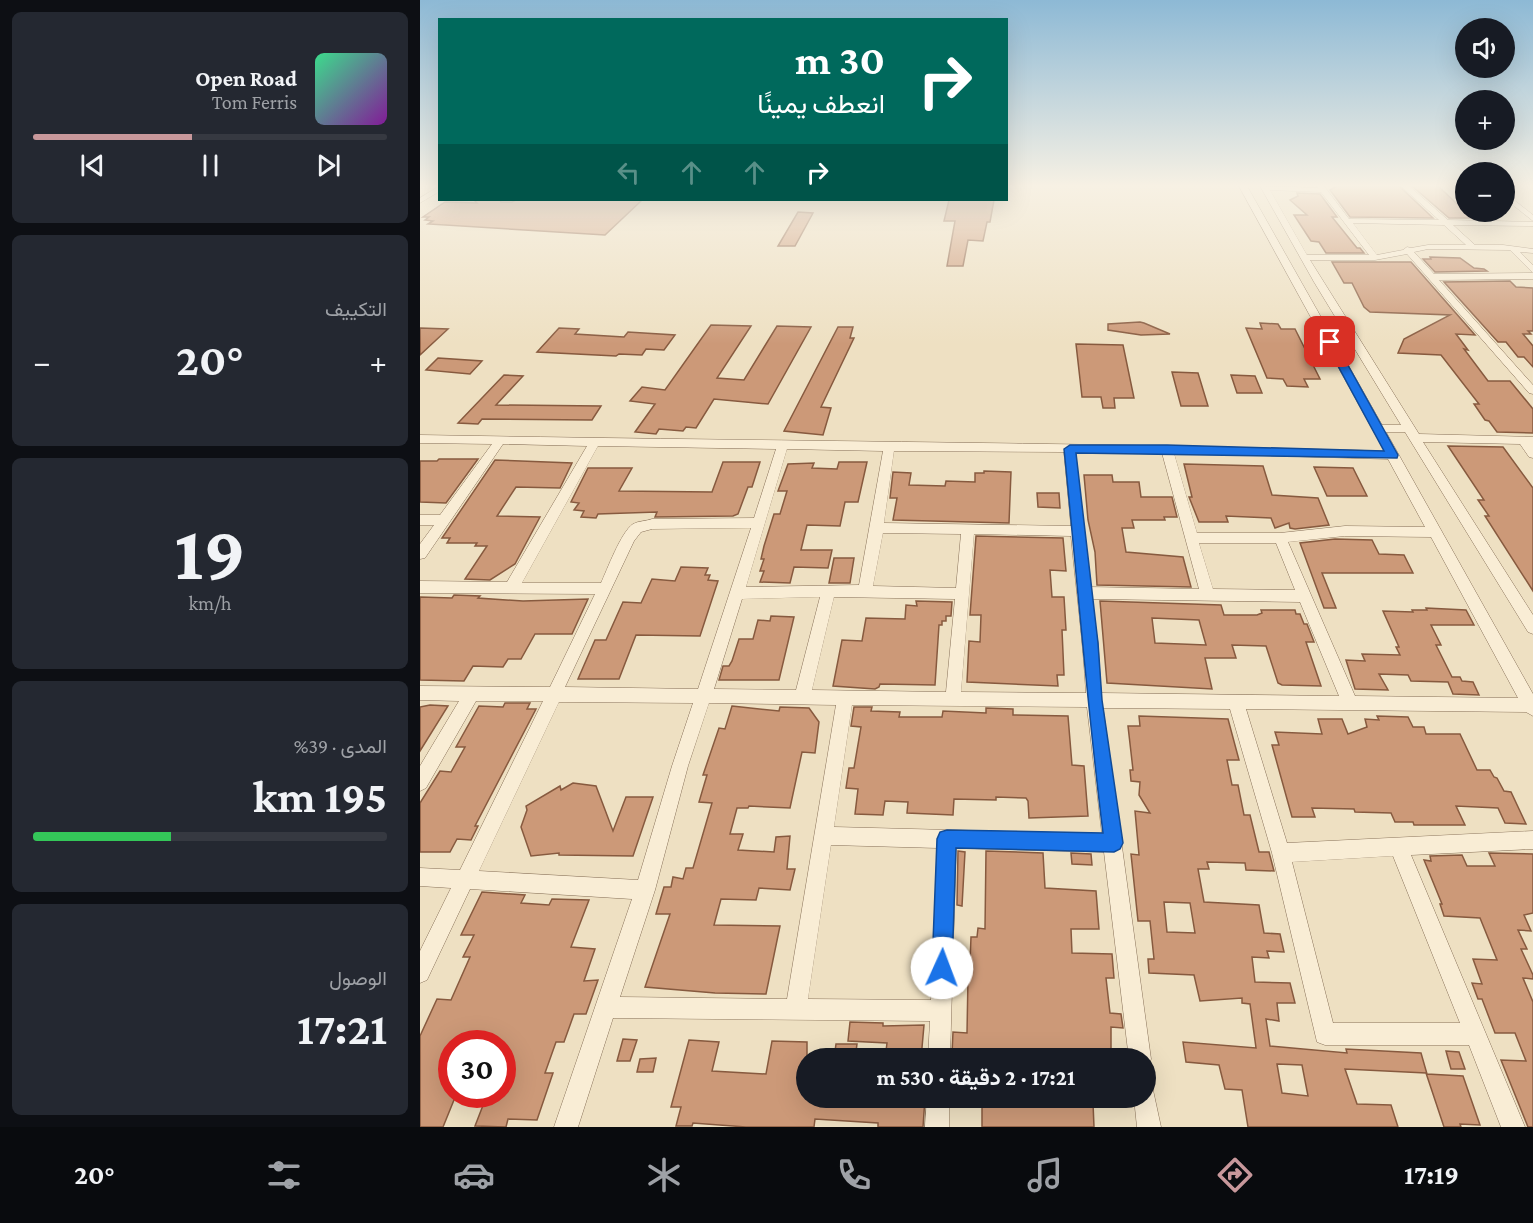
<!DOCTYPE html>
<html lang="ar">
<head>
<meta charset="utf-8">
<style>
	body { margin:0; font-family:"Crimson Pro",Vazirmatn,serif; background:#242831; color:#f1f3f6; direction:rtl; height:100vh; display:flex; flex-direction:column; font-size:22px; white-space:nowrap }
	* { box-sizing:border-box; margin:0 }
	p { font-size:20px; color:#9ea1a6 }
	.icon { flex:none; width:33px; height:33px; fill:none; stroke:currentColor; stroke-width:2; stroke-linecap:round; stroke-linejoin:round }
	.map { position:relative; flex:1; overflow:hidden; direction:ltr }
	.details { display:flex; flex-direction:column; gap:12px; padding:12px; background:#0d0f14; width:420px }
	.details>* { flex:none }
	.hud { position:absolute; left:18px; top:18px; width:570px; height:183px; border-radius:0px; box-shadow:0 6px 24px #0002; direction:rtl; background:#00695c; color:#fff; overflow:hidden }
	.tools { position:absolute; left:1035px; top:18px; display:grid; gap:12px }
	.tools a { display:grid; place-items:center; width:60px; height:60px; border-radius:50%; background:#171b24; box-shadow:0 6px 24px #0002; font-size:30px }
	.speed { position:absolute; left:18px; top:1030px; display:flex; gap:12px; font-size:30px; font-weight:700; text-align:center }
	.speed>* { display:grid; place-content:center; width:78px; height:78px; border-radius:50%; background:#171b24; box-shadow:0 6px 24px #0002; line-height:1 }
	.speed .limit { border:9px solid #d22; background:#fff; color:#111 }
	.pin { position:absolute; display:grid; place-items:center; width:51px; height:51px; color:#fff; margin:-26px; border-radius:12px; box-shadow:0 3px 9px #0006 }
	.me { position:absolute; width:66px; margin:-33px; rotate:2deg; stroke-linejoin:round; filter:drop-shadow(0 0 4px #0008) }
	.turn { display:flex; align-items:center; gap:21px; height:126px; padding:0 24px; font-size:27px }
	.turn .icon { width:78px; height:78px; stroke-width:2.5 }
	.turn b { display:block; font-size:42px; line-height:51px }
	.lanes { display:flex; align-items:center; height:57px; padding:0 24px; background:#0003; justify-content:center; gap:30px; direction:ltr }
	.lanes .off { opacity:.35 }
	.big { font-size:45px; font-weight:700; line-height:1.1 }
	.details .widget { flex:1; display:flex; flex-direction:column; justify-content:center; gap:9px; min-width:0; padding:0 21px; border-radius:9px; background:#242831 }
	.details .dial { align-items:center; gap:0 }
	.dial b { font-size:78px; line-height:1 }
	.song { display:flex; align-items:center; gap:18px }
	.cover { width:72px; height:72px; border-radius:9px; background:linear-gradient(135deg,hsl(150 70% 55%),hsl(290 70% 35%)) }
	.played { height:6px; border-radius:3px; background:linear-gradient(90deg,#c8989b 45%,#363941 45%) }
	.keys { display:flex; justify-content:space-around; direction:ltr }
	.heat { display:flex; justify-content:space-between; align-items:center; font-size:33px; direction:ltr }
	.charge { height:9px; border-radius:4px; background:linear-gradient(90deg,#34c759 39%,#363941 0) }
	.trip { position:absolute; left:376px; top:1048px; width:360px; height:60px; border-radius:30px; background:#171b24; box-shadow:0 6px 24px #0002; font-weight:700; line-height:60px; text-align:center; direction:rtl }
	.tabs { display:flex; height:96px; justify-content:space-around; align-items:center; background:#090b0e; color:#9ea1a6 }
	.tabs .icon { width:42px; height:42px }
	.tabs .active { color:#c8989b }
	.tabs b { font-size:27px; color:#f1f3f6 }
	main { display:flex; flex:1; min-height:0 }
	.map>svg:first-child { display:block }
	.building { fill:#cc9978; stroke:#875a3f; stroke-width:1.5; fill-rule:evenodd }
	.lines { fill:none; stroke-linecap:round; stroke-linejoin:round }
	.minor-casing { stroke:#887159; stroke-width:1 }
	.minor { fill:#f9edd5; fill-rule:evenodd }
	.route { fill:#1a73e8; stroke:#114b97; stroke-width:1.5 }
</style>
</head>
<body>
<main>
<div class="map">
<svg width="1113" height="1127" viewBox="0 0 1113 1127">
	<rect width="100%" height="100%" fill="#eee0c2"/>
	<g class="building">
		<path d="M917,186H979L1013,218L930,217L910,190Z"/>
		<path d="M992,186H1018L1052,218H1029Z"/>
		<path d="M877,193L900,194L917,217H912L937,248H940L944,253H906L899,242L891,241L874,215H887L870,200L878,196Z"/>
		<path d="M54,200H80L81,202H92L96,200H222L185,235L8,224L13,221L5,220L9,217H3L25,202L57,203Z"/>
		<path d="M529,200H574L570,222H567L563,241L548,240L543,266H527L535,221H524Z"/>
		<path d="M378,212L393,213L375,246H358Z"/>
		<path d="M1010,257L1040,258L1054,268L1064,269L1067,271L1015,272L1003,259H1011Z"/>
		<path d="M912,262H991L1055,335L1036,334L1048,350L1044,349L1068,381H1090L1113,409V433L1077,432L1069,421L1065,420L1054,404H1059L1021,355L978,353L984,339L1030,315L950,312L944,307L932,283H924Z"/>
		<path d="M1090,281L1096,287L1113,288V331H1108L1111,334H1103L1113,346V367L1104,357H1098L1086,342H1078L1024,282Z"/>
		<path d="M720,322L724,323L750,334L721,335L688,330V324Z"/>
		<path d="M840,323L858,324L861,329H875L900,379H884L888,387L867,386L863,379L847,378L826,328L842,329Z"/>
		<path d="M291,325L331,326L297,378L324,380L357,326L391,327L348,404L294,399L276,428L266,427L263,431L239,429L236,434L215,432L235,404L210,401L222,387L245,390Z"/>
		<path d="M418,327H433L430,338H434L401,407L411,408L403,435L364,431Z"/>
		<path d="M0,328L28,329L0,355Z"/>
		<path d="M139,328L159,329L155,334L204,337L208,332L255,335L244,350L226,349L222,355L199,354L196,356L117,352Z"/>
		<path d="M656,344L703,345L714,398H694L695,408H683L681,397H662Z"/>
		<path d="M18,358L62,361L50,374L6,370Z"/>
		<path d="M752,372L778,373L788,406H761Z"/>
		<path d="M84,375L103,376L76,405L181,406L172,420L62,419L58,424L38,423Z"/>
		<path d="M811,375L835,376L842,393H817Z"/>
		<path d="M1028,446L1083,447L1113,488V591L1065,516H1069L1058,500H1064Z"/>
		<path d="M19,459H58L26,503L0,502V461H17Z"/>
		<path d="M75,460L152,463L140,488L96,487L77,516L120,517L95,564L70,580L45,579L67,546H55L57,543H27L30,538H22Z"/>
		<path d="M303,462H340L332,487H328L318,514L313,516L235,517L237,512L178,514L176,518L161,517L164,511L154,510L159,503L151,502L168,468H212L199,491L292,492Z"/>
		<path d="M419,462H447L438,502H425L420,526L387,525L381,550H412L408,568L374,567L370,583L340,582L344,571H340L344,559H341L344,546L354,514H360L367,491H358L368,464L394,463L392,468L417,469Z"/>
		<path d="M764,464L843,466L852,495L898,498L909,525L875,529L870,528L869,523L855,528L851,518L806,516L808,522H779L769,497H772Z"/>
		<path d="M894,467L933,468L947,496H907Z"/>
		<path d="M564,471L591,472L589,523L473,520L477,498H470L473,472L491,473L489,485L525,486L526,481L555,482V473H564Z"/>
		<path d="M664,475H692L693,482H719L721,497H752L757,517H744L745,520H712L714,528H702L706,552L763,557L771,587L677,585L675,552L668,520Z"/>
		<path d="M617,493H639L640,508L618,507Z"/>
		<path d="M556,536L643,538L646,571L630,570L632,597H644L646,630H642L644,675H637L638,686L547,682L549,641L560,642L561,615H550Z"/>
		<path d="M915,539L952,540L959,554L984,555L993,573H902L916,608H904L880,543Z"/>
		<path d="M414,558H434L430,583H409Z"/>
		<path d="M261,567L288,568L285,575H290L288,580L298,581L280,636L216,635L199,679H158L175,640H186L203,602L221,603L232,579L255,581Z"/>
		<path d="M34,595L60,596L58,598L103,601L168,599L152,634H115L101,659H88L83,667L53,666L44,681L0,680V597L32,598Z"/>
		<path d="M496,601L532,602L531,616H526V621H522V625H519L515,685L460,684L459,687L455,689L413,686L422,640L442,641L446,618L485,619L486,605L497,606Z"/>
		<path d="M680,601L801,605L804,615H837L842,613L841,610H875L876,614H880L884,624H887L894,642H886L901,686L862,685L858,683L846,646L812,645L816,658H785L792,689L687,683ZM732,618L779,620L786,645L735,643Z"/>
		<path d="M1006,608L1046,610L1054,625H1011L1021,645H1016L1032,677H1040L1042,681L1053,682L1059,695L1033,694L1028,682L991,681L988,675L959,674L968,690L935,689L926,660L945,661L942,654L980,655L976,647H979L963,611L993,612L992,610H1007Z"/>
		<path d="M351,616L374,617L359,680H299L303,666H309L312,661L319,639H333L338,620L350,621Z"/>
		<path d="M85,703H110L107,709H116L55,826H58L51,840L37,839L30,852H0V803L20,771L31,772L45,747H36L59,706L83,707Z"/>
		<path d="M10,705L28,706L0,751V707Z"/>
		<path d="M312,706L359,711L360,707L389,708L399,722L395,753L382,752L370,808L329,806L328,808H317L310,834H323L318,850L354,852L356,837L370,836L367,869H375L370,890L339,888L336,900L301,899L294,925L360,926L346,994L295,993L225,987L250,914H236L244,887H251L253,877L263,879L266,868H273L292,803L279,802L287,775H283L299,728L305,729Z"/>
		<path d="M434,707H452L451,711L480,712L479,717H522L523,711L566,713V708L593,709V715L648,716L652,765L664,766L668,816L609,818L608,801L606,798L576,797V800L534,799L533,815L487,813L488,802L465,801L463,815L435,814L438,789L426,788L429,768H434L441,727L431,726Z"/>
		<path d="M719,716L808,719L819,760H807L812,785H818L824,815H830L839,852H849L854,871L826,870L825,863L787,862L789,869H778L784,902L839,905L844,933L860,934L864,952L847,951L849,958L832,957L835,982L870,983L875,1003H857L859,1021L846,1019L850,1046L927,1053L926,1049L1001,1053L1007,1074L1043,1076L1060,1125L1040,1124L1041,1127H1024L1006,1073L925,1069L937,1104L971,1105L978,1127H828L822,1090L805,1089L799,1065L766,1062L763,1042L836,1048L830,1004L822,1003V998L780,1001L774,975L729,973L728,959H734L730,921H718L711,854L719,855L715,811L730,813L719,795L720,782L711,781L710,770H713L708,726H720ZM744,902L770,903L775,933L747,932ZM857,1064L882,1065L888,1096L862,1093Z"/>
		<path d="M957,716L988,717L993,727H1004L1006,734H1040L1057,770H1070L1074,777L1077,778L1084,791L1091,792L1106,824L1085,823L1078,808L1036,806L1045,825H994L993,822H975L971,813L935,812L934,809L892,808L895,817H872L852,745H859L855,732L902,734L898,719H922L928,734L947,727L945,719L959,720Z"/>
		<path d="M153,783L176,786L193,831L206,797H233L213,856L139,855V853L111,856L101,827L107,810L106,806L140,786L141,790Z"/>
		<path d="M538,851L545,852L542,906L537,905Z"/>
		<path d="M566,851L623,853L625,888L676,891L679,929H651L652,953L692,954L694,978H686L690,1013L701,1014L703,1028L691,1027V1050H645V1059H541V1054H532L533,1032L547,1033L548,978H541L542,961L550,962L551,937H557L558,928L565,929Z"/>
		<path d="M651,853L671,854L672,865L652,864Z"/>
		<path d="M1069,853L1113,854V913L1104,915L1111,931L1098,930L1107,949H1101L1113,975V979L1103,978L1113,1002V1127H1108L1081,1060L1106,1061L1095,1033H1075L1062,999H1058L1052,983L1062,984L1053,959L1077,960L1060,918L1024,916L1020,904H1022L1004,860L1011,861L1010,856L1042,855L1047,866H1075Z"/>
		<path d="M62,892L105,895L101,903L129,905L132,899L169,900L151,947L175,949L164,981L178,980L166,1014H154L144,1042H136L125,1073H133L117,1120L88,1119L86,1127L55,1126L67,1095H82V1044L32,1042V1095H36L23,1127H0V1036L17,999L31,1000L50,957H43L54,935H41Z"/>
		<path d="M430,1022L463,1023V1026L504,1025L501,1059H465L467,1043L428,1041Z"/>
		<path d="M203,1039L217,1040L210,1061H197Z"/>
		<path d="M269,1040L299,1042L292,1071L346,1074L352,1041L387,1042V1098H505L503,1127H458V1123L395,1119L394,1127H326L273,1123L272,1126H256L261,1107H251Z"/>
		<path d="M416,1044H437L435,1059H414Z"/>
		<path d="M1026,1051L1039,1052L1045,1069H1031Z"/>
		<path d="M236,1058L233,1072H217L220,1059Z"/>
		<path d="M562,1098H616V1100L673,1103L674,1127H562Z"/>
	</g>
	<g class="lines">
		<g class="minor-casing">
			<g id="minor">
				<path d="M20,186V191L0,203V198Z"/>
				<path d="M819,186H827L962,425H981L894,282L840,186L898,188L896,186H904L929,219L1019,220L981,186H989L1028,220L1113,222V226L1033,225L1055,245H1083L1113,249V253L1100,252L1113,265V273L1090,250L1008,249L994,252L1014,274L1113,273V279L1019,280L1113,385V394L1109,393L987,254L955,260H890L999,434L1113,437V458L1109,457L1100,444L1003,442L1113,615V634L1108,632L985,432H966L1113,694V716L1106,712L826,709L867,843L1113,831V849L991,855L1105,1127H1081L1049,1045H905L897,1042L852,853L810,709L683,708L731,1059L728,1067H726V1059H709L684,852L536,848L530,1059H508L510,1021L193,1018L158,1127H134L212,899L50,889L7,980L0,983V951L31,888L0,886V868L40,870L123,701H56L6,788L0,791V766L39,701L0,700V686L130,687L175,594L0,593V581L87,582L167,446L83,444L5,558L0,559V544L14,525H0V515H20L72,444L0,443V435C321,441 642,442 964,451ZM850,190L901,192L949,255H887ZM933,223L1024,225L1046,245H1008L991,248L987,247L983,250L957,255ZM178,446L356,449L334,518L232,519C227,521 218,521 213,524C201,532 187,570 181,583H102ZM367,449L463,451L439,585L326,587ZM474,451L644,452L651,526L464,523ZM656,452L742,453L779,589L669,587ZM754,453L968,459L1005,527L925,526L860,533H777ZM331,528L278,689L145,687L214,541L221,532L232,529ZM463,533L541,534L536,588L453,586ZM554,534L651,536C656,588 663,640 666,693L541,692ZM925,536L1011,537L1098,698L935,696L868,542ZM779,543H856L875,590L793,589ZM400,597L376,690L294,689L322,599ZM414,597L535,599L526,692L392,690ZM671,599L880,602L919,696L681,693L678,643ZM139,702L273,703L252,766L218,880L59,871ZM289,703L416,705L367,999L200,997L235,890L268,766ZM432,705L667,707L682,834L414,827ZM411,845L518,848L511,1000L388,999ZM973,856L1040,1023H913L872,862Z"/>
				<path d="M1084,192L1113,215V221L1084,198Z"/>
				<path d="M726,1087L733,1090L741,1127H717L714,1098H726Z"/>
				<path d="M507,1098H529V1127H505Z"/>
			</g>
		</g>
		<use href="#minor" class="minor"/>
	</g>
	<linearGradient id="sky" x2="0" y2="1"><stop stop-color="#8db9d5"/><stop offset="0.54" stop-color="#f7f1e4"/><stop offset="1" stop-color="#f7f1e4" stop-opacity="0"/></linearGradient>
	<rect width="1113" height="344" fill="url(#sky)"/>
	<path class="route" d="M910,339L915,342L978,455L977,458L656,453L678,643L682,700L703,843L700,849L694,852L536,848L532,968L529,975L522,978L515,975L512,968L517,839L520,832L527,830L683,833C667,705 657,577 644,449L650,445H747L964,451L905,342Z"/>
</svg>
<div class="tools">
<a><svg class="icon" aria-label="sound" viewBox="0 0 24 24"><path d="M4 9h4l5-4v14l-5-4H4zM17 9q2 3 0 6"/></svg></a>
<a>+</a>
<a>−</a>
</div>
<div class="speed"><div class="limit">30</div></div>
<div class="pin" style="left:910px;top:342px;background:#d93025"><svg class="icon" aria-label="arrive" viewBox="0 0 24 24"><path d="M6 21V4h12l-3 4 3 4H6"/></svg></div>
<svg class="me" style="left:522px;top:968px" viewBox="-20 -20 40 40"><circle r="19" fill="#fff"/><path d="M0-13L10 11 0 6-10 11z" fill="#1a73e8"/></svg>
<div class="trip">17:21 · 2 دقيقة · 530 m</div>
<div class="hud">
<div class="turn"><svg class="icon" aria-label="right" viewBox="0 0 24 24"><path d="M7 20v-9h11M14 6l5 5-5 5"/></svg><div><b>30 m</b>انعطف يمينًا</div></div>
<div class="lanes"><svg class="icon off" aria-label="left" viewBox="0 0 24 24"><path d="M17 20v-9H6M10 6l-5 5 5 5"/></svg><svg class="icon off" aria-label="ahead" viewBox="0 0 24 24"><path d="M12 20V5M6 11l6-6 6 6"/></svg><svg class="icon off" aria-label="ahead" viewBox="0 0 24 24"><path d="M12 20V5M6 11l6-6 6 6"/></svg><svg class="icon" aria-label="right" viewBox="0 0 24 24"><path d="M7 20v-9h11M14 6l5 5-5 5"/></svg></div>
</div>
</div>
<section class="details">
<div class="widget">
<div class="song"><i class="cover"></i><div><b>Open Road</b><p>Tom Ferris</p></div></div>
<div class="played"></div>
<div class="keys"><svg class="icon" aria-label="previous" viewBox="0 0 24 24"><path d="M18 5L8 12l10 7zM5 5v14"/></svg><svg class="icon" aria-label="pause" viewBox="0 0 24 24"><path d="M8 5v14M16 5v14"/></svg><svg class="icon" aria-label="next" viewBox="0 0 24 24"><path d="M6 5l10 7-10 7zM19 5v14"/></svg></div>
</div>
<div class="widget"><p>التكييف</p>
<div class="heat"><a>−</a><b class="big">20°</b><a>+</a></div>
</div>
<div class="widget dial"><b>19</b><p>km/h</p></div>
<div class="widget"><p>المدى · 39%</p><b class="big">195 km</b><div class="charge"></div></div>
<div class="widget"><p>الوصول</p><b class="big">17:21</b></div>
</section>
</main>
<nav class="tabs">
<b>17:19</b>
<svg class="icon active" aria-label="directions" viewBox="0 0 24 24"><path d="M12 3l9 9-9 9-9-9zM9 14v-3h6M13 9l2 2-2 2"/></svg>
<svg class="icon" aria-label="music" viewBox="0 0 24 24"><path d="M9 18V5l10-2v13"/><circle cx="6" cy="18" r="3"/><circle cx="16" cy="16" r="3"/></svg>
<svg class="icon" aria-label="phone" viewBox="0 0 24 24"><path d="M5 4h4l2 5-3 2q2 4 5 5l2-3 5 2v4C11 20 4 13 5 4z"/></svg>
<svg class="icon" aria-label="climate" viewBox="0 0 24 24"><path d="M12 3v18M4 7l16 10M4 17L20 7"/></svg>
<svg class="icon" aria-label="car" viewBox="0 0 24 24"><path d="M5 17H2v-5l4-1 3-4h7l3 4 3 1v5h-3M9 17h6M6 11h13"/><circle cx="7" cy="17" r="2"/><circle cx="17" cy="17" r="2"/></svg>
<svg class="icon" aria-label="filters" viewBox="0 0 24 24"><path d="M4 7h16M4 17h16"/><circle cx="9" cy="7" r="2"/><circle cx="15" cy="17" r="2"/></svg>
<b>20°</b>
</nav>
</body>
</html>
